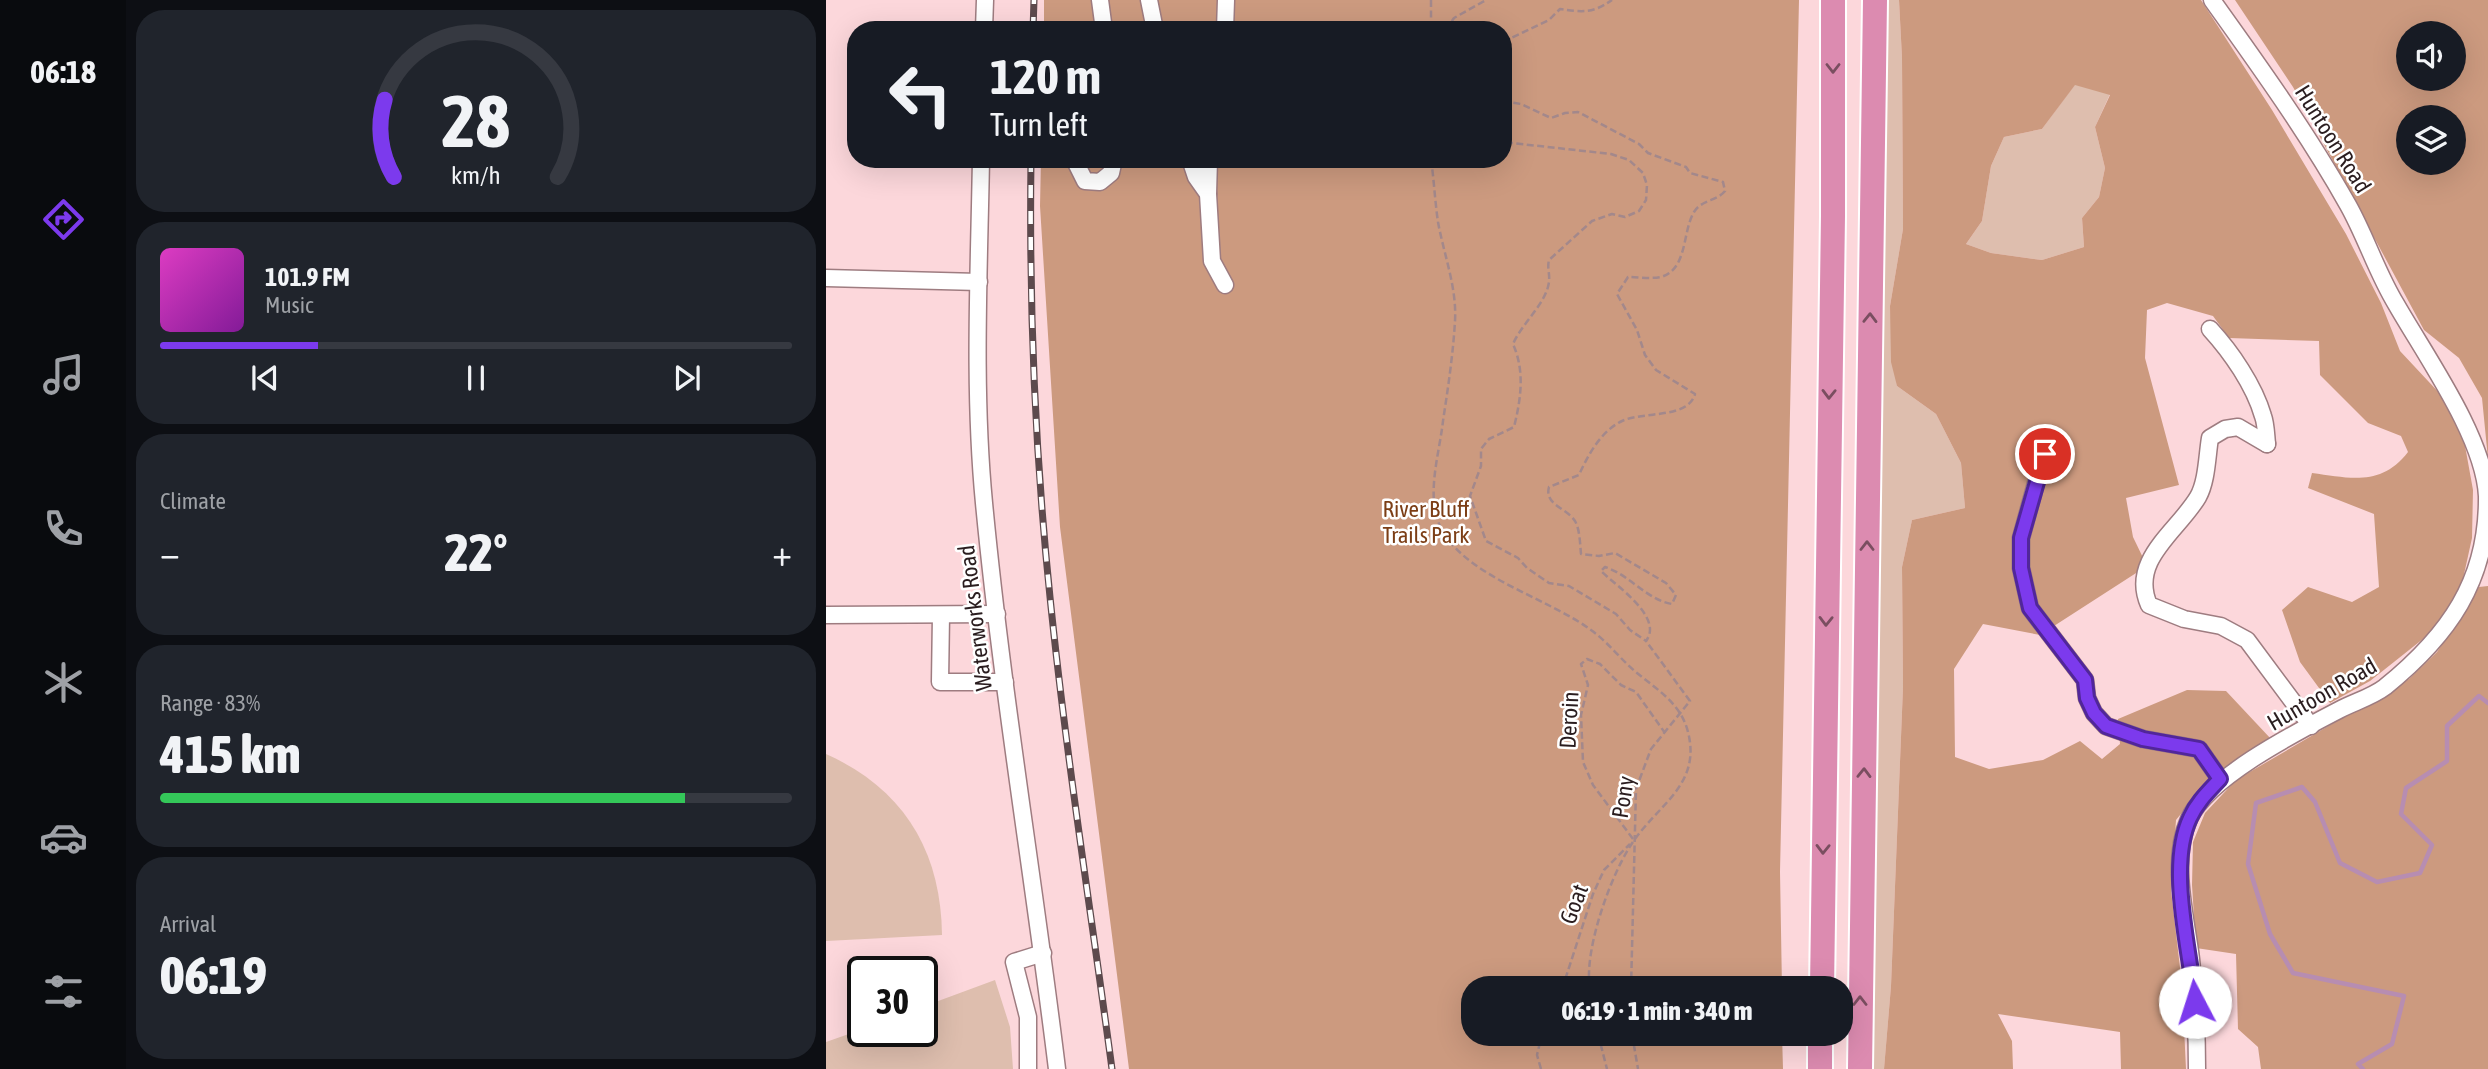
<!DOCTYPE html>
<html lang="en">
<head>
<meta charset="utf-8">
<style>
	body { margin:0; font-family:"Asap Condensed",sans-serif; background:#20242c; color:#f1f3f6; height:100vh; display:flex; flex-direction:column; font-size:26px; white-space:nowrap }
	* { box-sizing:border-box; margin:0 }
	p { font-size:23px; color:#9ea1a6 }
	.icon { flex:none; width:38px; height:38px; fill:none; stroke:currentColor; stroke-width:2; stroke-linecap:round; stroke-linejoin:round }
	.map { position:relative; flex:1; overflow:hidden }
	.details { display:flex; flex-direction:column; gap:10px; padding:10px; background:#0d0f14; width:700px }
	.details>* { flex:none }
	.hud { position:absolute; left:21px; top:21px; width:665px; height:147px; border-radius:28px; box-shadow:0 7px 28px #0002; background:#171b24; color:#f1f3f6; overflow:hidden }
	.controls { position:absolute; left:1570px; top:21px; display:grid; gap:14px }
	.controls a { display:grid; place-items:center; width:70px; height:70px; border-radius:50%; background:#171b24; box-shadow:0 7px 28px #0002; font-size:35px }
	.speed { position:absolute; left:21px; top:956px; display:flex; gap:14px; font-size:35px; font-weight:700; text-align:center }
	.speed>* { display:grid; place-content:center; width:91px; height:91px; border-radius:50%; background:#171b24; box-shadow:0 7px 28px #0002; line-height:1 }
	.speed .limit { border:4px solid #111; border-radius:10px; background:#fff; color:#111 }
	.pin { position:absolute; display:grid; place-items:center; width:60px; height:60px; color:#fff; margin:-30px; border:4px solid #fff; border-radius:50%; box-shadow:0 2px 7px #0007 }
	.me { position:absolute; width:77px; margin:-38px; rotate:355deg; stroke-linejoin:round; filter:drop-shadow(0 0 5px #0008) }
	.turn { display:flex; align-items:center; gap:24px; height:147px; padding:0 28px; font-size:32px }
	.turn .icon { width:91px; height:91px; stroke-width:2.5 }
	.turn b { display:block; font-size:49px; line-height:60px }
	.big { font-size:52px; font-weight:800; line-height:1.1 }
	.details .card { flex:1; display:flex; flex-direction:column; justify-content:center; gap:10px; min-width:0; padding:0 24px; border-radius:28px; background:#20242c }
	.details .dial { align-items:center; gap:0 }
	.dial svg { height:182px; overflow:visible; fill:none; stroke:#363941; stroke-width:7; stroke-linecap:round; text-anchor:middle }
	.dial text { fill:#f1f3f6; stroke:none }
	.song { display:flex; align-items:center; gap:21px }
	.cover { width:84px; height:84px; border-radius:10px; background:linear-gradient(135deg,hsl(310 70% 55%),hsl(290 70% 35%)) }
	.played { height:7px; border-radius:4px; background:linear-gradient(90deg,#7c3aed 25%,#363941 25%) }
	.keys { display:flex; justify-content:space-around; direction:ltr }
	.heat { display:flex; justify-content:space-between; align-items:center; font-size:38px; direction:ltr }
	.charge { height:10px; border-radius:5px; background:linear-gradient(90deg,#34c759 83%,#363941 0) }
	.trip { position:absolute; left:635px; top:976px; width:392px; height:70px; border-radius:28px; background:#171b24; box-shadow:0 7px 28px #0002; font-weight:800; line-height:70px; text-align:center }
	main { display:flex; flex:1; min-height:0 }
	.tab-bar { display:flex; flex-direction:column; width:126px; justify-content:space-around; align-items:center; background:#090b0e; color:#9ea1a6 }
	.tab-bar .icon { width:49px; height:49px }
	.tab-bar .active { color:#7c3aed }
	.tab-bar b { font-size:32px; color:#f1f3f6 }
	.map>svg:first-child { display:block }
	.green { fill:#debeae }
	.forest { fill:#cc9a7f; fill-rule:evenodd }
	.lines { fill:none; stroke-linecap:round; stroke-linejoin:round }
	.stream { stroke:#b78db1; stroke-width:4.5 }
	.minor-casing { stroke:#9e7c80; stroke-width:19 }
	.highway-casing { stroke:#fff; stroke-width:28 }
	.path { stroke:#a3888b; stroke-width:2.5; stroke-dasharray:7 3.5; stroke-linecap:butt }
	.minor { stroke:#fff; stroke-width:16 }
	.highway { stroke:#dc8bb0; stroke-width:24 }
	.rail-casing { stroke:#5d4a4d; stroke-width:7 }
	.rail { stroke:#fff; stroke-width:4.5; stroke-dasharray:13; stroke-linecap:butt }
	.oneway { stroke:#7a4e60 }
	.route-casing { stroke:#51269a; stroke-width:18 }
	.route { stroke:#7c3aed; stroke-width:12 }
	.labels { text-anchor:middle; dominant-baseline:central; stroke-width:5; stroke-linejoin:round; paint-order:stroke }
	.street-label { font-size:23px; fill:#2a1d1f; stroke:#fff }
	.park-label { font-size:23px; fill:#7c3e16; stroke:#fff }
</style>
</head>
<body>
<main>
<nav class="tab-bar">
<b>06:18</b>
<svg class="icon active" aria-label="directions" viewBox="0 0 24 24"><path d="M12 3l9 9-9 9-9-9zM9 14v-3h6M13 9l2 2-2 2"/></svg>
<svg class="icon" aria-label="music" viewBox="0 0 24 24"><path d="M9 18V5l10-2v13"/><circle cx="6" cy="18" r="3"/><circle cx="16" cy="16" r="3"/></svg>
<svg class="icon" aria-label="phone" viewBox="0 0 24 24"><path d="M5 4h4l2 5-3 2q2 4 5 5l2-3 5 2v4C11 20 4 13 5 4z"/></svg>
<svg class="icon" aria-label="climate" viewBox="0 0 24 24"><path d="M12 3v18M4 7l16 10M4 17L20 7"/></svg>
<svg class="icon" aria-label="car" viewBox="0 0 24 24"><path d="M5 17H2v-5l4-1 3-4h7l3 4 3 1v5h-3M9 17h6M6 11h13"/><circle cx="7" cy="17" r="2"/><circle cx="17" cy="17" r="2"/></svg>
<svg class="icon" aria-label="filters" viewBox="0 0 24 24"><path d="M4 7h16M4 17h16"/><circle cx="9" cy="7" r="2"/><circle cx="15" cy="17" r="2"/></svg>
</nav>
<section class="details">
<div class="card dial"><svg viewBox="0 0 100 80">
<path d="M14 69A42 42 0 1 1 86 69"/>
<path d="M14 69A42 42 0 0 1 10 35" stroke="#7c3aed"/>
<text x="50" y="56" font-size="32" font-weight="700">28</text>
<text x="50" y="72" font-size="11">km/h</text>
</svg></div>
<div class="card">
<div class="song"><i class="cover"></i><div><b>101.9 FM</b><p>Music</p></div></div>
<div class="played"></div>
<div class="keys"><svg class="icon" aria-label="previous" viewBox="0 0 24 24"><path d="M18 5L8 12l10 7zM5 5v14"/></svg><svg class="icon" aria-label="pause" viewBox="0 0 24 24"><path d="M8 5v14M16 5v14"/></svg><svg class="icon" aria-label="next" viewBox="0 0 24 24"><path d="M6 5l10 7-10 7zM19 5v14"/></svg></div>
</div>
<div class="card"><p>Climate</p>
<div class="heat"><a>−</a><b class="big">22°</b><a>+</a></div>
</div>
<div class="card"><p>Range · 83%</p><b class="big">415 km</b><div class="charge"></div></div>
<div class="card"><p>Arrival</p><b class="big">06:19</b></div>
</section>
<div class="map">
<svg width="1662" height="1069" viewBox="0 0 1662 1069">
	<rect width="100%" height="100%" fill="#fcd7db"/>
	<g class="green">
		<path d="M1061,0H1073L1076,58L1077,229L1064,306L1071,386L1110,414L1135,463L1139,508L1086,520L1076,567L1077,687L1065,986L1058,1069H1044Z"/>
		<path d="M1249,84L1284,94L1269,127L1279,168L1273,197L1256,218L1258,247L1216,260L1165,253L1140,244L1156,221L1165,166L1178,137L1216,129Z"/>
		<path d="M0,754C78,789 115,851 116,935L0,941Z"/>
		<path d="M169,980L184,1027L187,1069H0V1042L37,1029L96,1031V1007Z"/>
	</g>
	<g class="forest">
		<path d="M218,0H973L954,872L956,989H648V1034H956L957,1069H303L234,527L214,206L215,159H677V30H218Z"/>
		<path d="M1073,0H1375L1446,110L1520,234L1555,303L1574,351L1617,397L1636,429L1647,490L1646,538L1635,588L1607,631L1544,681L1504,703L1474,662L1456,610L1482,587L1526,602L1553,587L1548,514L1482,488L1486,473C1524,478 1555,487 1582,452L1575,436L1542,423L1494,375L1493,341L1403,338L1387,316L1341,303L1321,310L1319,358L1353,485L1300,498L1307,537L1321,566L1214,635L1157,624L1128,669L1129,757L1163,769L1217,760L1254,741L1276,759L1294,744L1292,719L1361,690L1400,691L1445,739L1383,779L1350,820L1345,890L1356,985L1360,1069H1295L1294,1032L1172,1014L1186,1041L1187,1069H1058L1065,986L1077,687L1076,567L1086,520L1139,508L1135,463L1110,414L1071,386L1065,362L1064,306L1077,229L1076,58ZM1249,85L1284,95L1269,127L1279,168L1273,197L1256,218L1258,247L1216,260L1165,253L1140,244L1156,221L1165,166L1178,137L1216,129Z"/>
		<path d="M1409,0H1662V459L1656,398L1633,358L1598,330L1467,87ZM1582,33H1628V79H1582ZM1582,117H1628V163H1582Z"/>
		<path d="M1662,586V1069H1435L1432,1047L1412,1029L1410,954L1370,948L1366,885L1367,842L1379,813L1410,780L1583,679L1611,652L1653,587Z"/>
	</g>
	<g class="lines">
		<path class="stream" d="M1537,1069L1532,1064L1566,1044L1578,996L1467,973L1444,934L1422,864L1430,803L1476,787L1489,802L1514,863L1551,882L1594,873L1606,845L1575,814L1580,788L1621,761V726L1653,696L1662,703"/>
		<g class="minor-casing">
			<g id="minor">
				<path d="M274,0L278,30"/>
				<path d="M323,0L329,30"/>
				<path d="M158,30L159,0"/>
				<path d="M399,30L400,0"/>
				<path d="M155,159C153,274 147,388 158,503C176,692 208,880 231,1069"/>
				<path d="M248,159L259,181L274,182L285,173L288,159"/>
				<path d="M364,159L370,177L382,194L386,261L399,285"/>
				<path d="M382,194L383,159"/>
				<path d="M0,278L153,282"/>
				<path d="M1384,329C1405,352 1428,385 1437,416C1440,424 1440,435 1441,444"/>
				<path d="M1441,444L1412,427L1399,429L1384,438C1381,456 1381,481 1372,497C1352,531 1303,560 1323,605L1358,619L1395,626L1421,640L1485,726"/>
				<path d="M1218,454L1195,538V568L1204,608L1259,680L1261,698L1268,713L1280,726L1317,739L1373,749L1394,779"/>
				<path d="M0,615L171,614"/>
				<path d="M115,615L114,682H179"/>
				<path d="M202,1069V1017L188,962L217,953"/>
				<path d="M1371,1069C1371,1032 1369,996 1365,959C1360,915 1344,862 1363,819C1382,777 1471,732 1513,710C1528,702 1546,697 1559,687C1622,636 1662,581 1661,496C1658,437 1599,355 1570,304C1551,273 1540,237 1522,205C1482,134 1434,67 1386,0"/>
			</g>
		</g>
		<g class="highway-casing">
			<g id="highway">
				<path d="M996,989L1007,216V0"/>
				<path d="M994,1069V1034"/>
				<path d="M1034,1069L1049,0"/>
			</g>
		</g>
		<g class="path">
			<path d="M605,0V30"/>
			<path d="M620,30L628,18L660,0"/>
			<path d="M677,42L723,20L734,9C756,12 766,14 786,0"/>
			<path d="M677,101L695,104L725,118L739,113L752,112L813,144L822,153L860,167L864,173L897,182L899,191C891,201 875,200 868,212C856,232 862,269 835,277C825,279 812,277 802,277L791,294L811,330L819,355L830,370L869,394C862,419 818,411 796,421C775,431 762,455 753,475L723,487C718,505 741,508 749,521C754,530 754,544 755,554L773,556L789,553L840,583L850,595L846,604C821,600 804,575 779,567L775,571C790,586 838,617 820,641L804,630L790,614L743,586L723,583L701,568L692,558L660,541L644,496L655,466V449L663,439L688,427C695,399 699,371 687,344C696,323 720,304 723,282C724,274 721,268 723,260L766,221L786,214L799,217L813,211L820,200L821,185L817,173L803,160L785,154L677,142"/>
			<path d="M605,159C608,180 609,202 612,222C618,255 631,288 629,321C627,355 622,388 617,421C613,457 597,503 619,535C648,579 723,599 765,630C782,642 795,660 811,673C832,690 855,704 862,732C875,783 835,803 809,839C786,870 757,951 764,989"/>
			<path d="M807,839L767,785L757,762L755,715L762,685L755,664L761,659L774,664L795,685L810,692L839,733"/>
			<path d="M736,989L767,894L778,870L804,844"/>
			<path d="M805,989L810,789L825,749L864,701L820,641"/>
			<path d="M772,1034L781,1069"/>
			<path d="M806,1034L812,1069"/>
			<path d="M715,1069L711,1055L716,1034"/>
		</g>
		<use href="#minor" class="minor"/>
		<use href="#highway" class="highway"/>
		<g class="rail-casing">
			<g id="rail">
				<path d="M207,30L208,0"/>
				<path d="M205,159C203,305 209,452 224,597C240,755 265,912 286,1069"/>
			</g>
		</g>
		<use href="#rail" class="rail"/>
	</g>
	<defs><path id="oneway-chevron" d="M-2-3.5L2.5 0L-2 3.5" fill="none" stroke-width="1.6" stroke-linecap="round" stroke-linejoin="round" transform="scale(1.75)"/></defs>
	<g class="oneway">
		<use href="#oneway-chevron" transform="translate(1007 68) rotate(90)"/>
		<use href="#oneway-chevron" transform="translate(1044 318) rotate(-89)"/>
		<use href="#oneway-chevron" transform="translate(1003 394) rotate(91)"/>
		<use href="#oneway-chevron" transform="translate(1041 546) rotate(-90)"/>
		<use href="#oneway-chevron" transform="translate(1000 621) rotate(91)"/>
		<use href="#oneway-chevron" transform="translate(1038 773) rotate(-89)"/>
		<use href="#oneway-chevron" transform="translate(997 849) rotate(91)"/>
		<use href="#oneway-chevron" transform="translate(1034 1001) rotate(-90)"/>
	</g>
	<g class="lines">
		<g class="route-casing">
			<path id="route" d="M1219,454L1195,538V568L1204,608L1259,680L1261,698L1268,713L1280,726L1317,739L1373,749L1394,779C1383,791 1371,802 1364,818C1341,867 1364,949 1369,1002"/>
		</g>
		<use href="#route" class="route"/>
	</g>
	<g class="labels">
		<g class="street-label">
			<text transform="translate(1507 139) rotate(58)">Huntoon Road</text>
			<text transform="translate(149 618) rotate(-97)">Waterworks Road</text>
			<text transform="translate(1496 694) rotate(-30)">Huntoon Road</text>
			<text transform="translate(743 720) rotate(-87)">Deroin</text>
			<text transform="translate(797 797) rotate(-81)">Pony</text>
			<text transform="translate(748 904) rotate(-69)">Goat</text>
		</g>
		<g class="park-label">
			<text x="600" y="509">River Bluff<tspan x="600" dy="26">Trails Park</tspan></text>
		</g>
	</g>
</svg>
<div class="controls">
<a><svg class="icon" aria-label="sound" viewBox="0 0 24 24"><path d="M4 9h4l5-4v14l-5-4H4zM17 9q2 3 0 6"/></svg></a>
<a><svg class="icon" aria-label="layers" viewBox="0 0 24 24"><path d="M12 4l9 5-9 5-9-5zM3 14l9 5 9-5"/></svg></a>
</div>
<div class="speed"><div class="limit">30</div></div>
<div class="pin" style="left:1219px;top:454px;background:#d93025"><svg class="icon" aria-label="arrive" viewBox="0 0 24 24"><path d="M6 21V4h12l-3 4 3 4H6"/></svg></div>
<svg class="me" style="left:1369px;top:1002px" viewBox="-20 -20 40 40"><circle r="19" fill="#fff"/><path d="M0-13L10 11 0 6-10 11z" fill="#7c3aed"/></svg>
<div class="trip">06:19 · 1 min · 340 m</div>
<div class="hud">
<div class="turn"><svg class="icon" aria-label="left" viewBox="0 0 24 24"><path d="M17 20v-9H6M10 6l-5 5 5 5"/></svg><div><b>120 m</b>Turn left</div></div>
</div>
</div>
</main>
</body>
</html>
